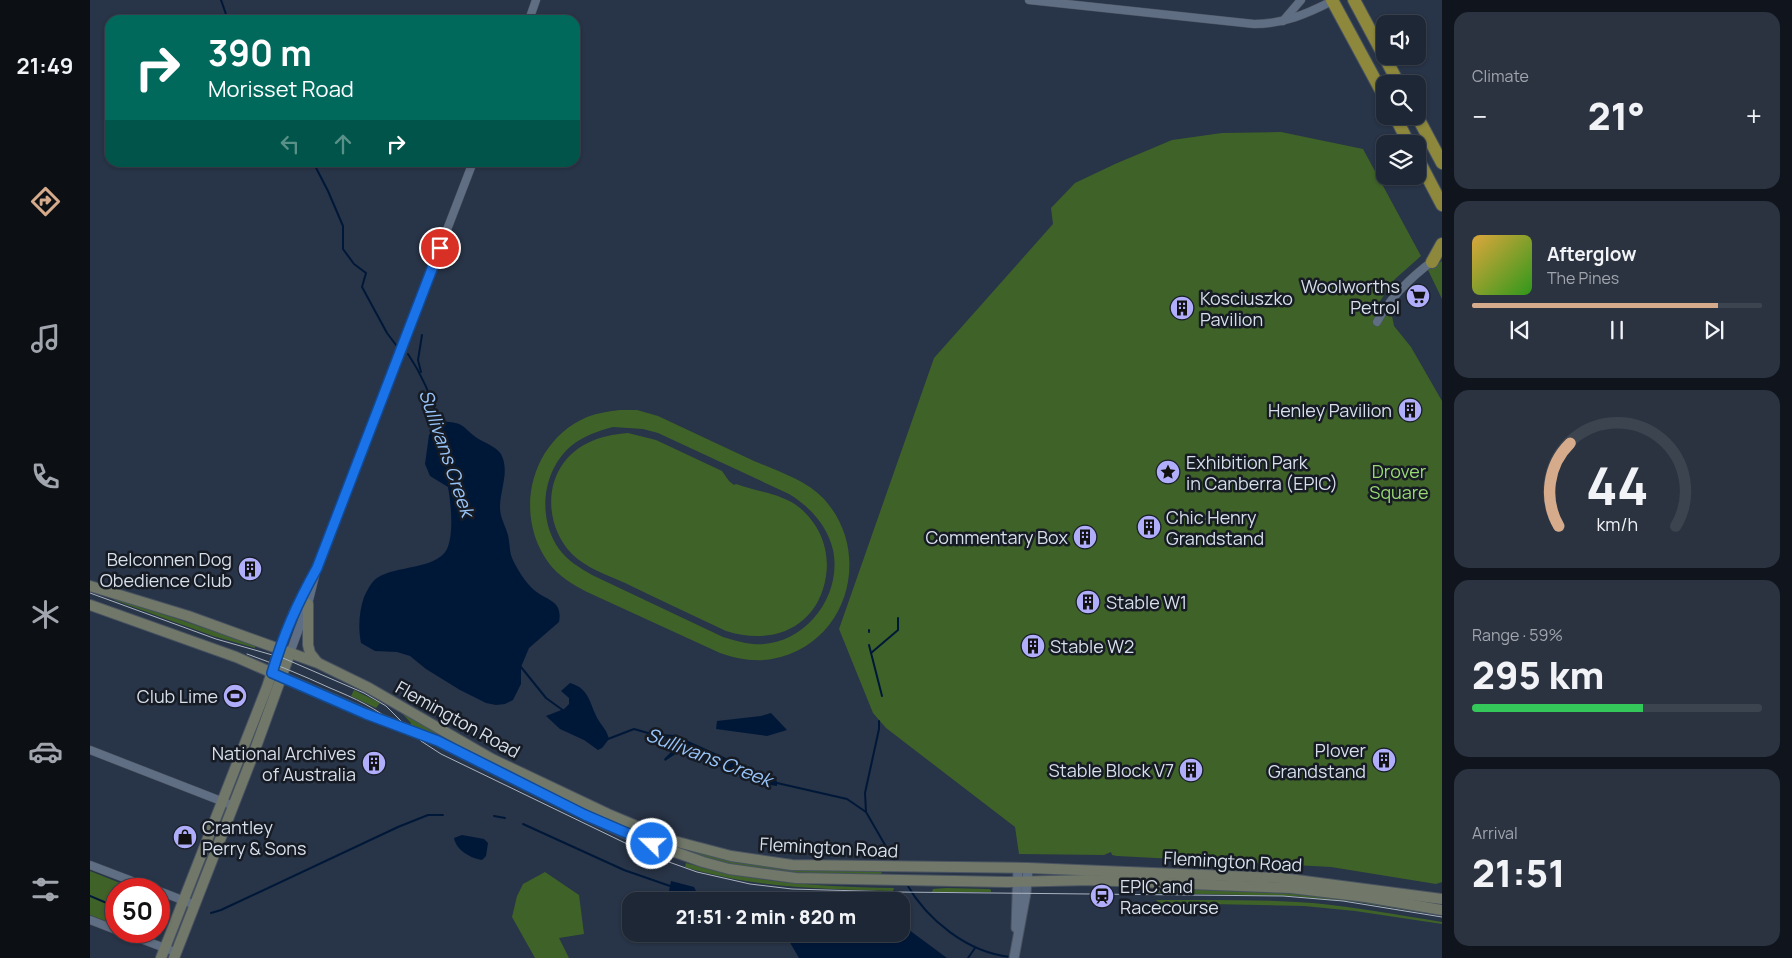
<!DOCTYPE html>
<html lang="en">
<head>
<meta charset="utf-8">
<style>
	body { margin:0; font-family:Manrope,sans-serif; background:#2b3341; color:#f1f3f6; height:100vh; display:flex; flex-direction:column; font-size:19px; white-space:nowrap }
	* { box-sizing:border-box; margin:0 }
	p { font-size:16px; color:#a1a5ad }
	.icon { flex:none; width:28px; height:28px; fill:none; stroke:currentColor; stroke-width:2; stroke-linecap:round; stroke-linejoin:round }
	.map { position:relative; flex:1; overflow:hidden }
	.sheet { display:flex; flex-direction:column; gap:12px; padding:12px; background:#10151d; width:350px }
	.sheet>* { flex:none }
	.guide { position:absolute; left:15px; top:15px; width:475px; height:152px; border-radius:15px; box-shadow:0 1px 4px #0004,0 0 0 1px #3c4450; background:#00695c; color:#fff; overflow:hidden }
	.fabs { position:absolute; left:1286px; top:15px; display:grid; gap:10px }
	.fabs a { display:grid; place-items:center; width:50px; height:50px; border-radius:10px; background:#1e2735; box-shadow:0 1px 4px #0004,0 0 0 1px #3c4450; font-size:25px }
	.speed { position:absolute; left:15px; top:878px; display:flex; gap:10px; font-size:25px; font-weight:700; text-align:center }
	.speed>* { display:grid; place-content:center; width:65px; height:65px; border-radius:50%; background:#1e2735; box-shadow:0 1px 4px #0004,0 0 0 1px #3c4450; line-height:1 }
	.speed .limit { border:8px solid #d22; background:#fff; color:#111 }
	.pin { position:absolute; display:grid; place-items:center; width:42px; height:42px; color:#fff; margin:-21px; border:2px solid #fff; border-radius:50%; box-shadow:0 1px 5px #0007 }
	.me { position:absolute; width:55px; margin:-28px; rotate:292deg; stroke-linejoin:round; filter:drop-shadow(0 0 4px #0008) }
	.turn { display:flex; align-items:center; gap:18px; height:105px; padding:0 20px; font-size:22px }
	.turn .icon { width:65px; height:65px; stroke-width:2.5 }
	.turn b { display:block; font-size:35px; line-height:42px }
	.lanes { display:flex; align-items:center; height:48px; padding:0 20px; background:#0003; justify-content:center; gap:25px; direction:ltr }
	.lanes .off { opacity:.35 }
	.big { font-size:38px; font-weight:800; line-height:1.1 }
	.sheet .card { flex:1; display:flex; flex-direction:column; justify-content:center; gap:8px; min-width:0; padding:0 18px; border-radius:15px; background:#2b3341 }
	.sheet .dial { align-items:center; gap:0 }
	.dial svg { height:130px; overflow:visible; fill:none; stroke:#3c4450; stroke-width:7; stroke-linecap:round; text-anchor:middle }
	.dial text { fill:#f1f3f6; stroke:none }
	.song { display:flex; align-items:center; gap:15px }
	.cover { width:60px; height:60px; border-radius:8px; background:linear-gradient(135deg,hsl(40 70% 55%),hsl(110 70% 35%)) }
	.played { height:5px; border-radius:2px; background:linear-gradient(90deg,#d6ab8b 85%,#3c4450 85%) }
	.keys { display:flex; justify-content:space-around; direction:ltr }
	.heat { display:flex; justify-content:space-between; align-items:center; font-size:28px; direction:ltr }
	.charge { height:8px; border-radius:4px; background:linear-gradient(90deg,#34c759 59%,#3c4450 0) }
	.trip { position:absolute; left:532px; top:892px; width:288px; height:50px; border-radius:15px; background:#1e2735; box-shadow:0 1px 4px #0004,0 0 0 1px #3c4450; font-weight:800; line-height:50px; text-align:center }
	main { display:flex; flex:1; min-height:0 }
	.dock { display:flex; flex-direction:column; width:90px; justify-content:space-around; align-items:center; background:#0c1015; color:#a1a5ad }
	.dock .icon { width:35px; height:35px }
	.dock .active { color:#d6ab8b }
	.dock b { font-size:22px; color:#f1f3f6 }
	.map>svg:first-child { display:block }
	.green { fill:#3f6228; fill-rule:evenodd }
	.water { fill:#001838 }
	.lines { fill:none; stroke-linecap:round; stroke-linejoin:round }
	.stream { stroke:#001838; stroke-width:2 }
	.minor-casing { stroke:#485261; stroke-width:9 }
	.tertiary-casing { stroke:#485261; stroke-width:11 }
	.secondary-casing { stroke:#485261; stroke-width:12 }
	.trunk-casing { stroke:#485261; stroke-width:14 }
	.minor { stroke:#606e83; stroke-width:8 }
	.tertiary { stroke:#606e83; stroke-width:9 }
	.secondary { stroke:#717869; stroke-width:10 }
	.trunk { stroke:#8d883c; stroke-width:12 }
	.tram { stroke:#a9b2c0; stroke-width:1 }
	.route-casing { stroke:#114b97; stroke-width:12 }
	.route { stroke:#1a73e8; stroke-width:9 }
	.labels { text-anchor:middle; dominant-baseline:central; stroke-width:5; stroke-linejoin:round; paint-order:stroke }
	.poi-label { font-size:18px; fill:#d7dfeb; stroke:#161b24; text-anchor:end }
	.park-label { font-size:18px; fill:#99d872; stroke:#161b24 }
	.street-label { font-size:18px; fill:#d7dfeb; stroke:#161b24 }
	.water-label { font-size:19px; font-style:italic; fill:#97c4f9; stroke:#161b24 }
</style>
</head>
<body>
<main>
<nav class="dock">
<b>21:49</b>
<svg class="icon active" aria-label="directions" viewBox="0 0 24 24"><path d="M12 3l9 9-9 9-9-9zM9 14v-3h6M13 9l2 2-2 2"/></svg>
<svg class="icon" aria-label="music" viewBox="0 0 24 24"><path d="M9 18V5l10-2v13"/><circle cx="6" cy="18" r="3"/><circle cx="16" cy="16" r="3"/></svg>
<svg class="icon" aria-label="phone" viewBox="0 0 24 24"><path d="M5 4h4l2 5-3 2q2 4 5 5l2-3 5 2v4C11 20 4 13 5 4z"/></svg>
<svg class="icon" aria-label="climate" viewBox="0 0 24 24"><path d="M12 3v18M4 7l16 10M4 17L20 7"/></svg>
<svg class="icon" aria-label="car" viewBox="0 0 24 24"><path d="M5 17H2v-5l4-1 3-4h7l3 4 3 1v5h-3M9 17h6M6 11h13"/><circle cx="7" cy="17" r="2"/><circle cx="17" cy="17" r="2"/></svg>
<svg class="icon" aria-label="filters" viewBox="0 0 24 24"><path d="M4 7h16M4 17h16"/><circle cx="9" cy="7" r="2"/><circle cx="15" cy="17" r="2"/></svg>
</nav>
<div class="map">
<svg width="1352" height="958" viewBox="0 0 1352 958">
	<rect width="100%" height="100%" fill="#283447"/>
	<g class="green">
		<path d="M1191,132L1273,149L1331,256L1305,279L1286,307L1297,316H1302L1304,326L1321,347L1352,401V882L1346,884L1241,867L1027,856L1022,855L1021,852L1014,855L929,854L925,827L796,728L783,713L749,629L844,358L963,224L961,208L985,183L1025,164L1082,140L1132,133Z"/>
		<path d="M1352,261V299L1338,270Z"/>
		<path d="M530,410H547L568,416C600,431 632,446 664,461C687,471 716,480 734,499C784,554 757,646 682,659C664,662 647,659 630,653L497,592C482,584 468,576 458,562C423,513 441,441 497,417C508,413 519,411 530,410ZM523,427L553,429L568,433L699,494C720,507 737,525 743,550C753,597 713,648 663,644C653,643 643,640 633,637L502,575C490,568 478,561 469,549C447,518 452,471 481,446C493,436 508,431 523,427Z"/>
		<path d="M538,433L566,440L632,471L639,481L644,485L646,484C667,492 692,493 710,508C730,525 740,550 736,576C728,628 682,646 636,631C602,615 568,599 535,583C517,575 496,568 482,554C461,533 455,498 468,472C482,445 509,435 538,433Z"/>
		<path d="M25,598L147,639L165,646V648L123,636L24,600Z"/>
		<path d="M264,690L290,703L286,708L261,696Z"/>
		<path d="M308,709L528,824L571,841L726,870L792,871L791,875H721L643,865L610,857L531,827L320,725L321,723Z"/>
		<path d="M596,863C664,883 733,887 804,888L803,891C732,889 664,888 595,867Z"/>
		<path d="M0,871L45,889H26V925L0,915Z"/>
		<path d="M455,872L489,895L494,934L469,938L479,958H445L422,917L427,896L433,884Z"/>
		<path d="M856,888L899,889L901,890V892H842L843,889Z"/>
		<path d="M1066,888L1236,895L1335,911L1334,913L1267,902L1203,896L1066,893Z"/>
		<path d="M1066,900C1118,900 1171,899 1223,903C1266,907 1309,915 1352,922V924L1265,911L1214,906L1068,903Z"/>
	</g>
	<g class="water">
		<path d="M353,421C358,422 366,422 371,425C375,427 379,432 383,435C391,442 405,445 411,454C420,471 410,490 410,507C410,517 414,523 417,532C420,540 419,550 422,558C427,569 435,582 444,590C457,601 473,600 469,622L439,648L431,667V684L423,700L415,704L406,705L396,703L370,690L336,669L320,656L307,652L285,651L271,643C268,628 269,612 274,597C277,591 281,582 287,578C306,565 346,570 357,549C364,534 361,503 358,487L340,476L335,464L339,435L346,425Z"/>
		<path d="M480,683C501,689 499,705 509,721C513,727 517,731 519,739L512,748L508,750L494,740L470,729L456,716L474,709L479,704V698L471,691Z"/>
		<path d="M681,713L697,730L677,736L626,729L627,721L671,716Z"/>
		<path d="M569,734L585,735L687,781V786L673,784L590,751L575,761L574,759L583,750L584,744Z"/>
		<path d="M372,835L394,839L398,843L396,856L392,860C380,858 366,850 364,838Z"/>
		<path d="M581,881L604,887L606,891L605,895L602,897L598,896L596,901H589L591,894L579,891Z"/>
		<path d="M811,924L857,958H709L695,934H811Z"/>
	</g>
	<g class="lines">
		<g class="stream">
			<path d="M131,0L138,20"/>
			<path d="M223,162L238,191L253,226V249L264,264L276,273L272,287L297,333L306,345"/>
			<path d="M318,354C333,376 342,398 349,424"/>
			<path d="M331,372L328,360L332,335"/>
			<path d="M779,630V632"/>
			<path d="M779,645L792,696"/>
			<path d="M781,653L808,630V618"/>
			<path d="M431,667L456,698L474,711"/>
			<path d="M518,739L544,729L575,738"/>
			<path d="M687,783L757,799L776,812L806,864"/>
			<path d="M776,812L775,793L789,729V721"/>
			<path d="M404,816L415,818"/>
			<path d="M433,824L534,870L580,886"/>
			<path d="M816,883C837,920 878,953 921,957"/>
			<path d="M604,893L642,901"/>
			<path d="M0,896L26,907"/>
			<path d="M121,913L131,910L308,827L338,815H353"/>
			<path d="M878,958L885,948"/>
		</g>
		<g class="minor-casing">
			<g id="minor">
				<path d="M939,0L1164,24C1193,24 1217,14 1242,1"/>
				<path d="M439,20L446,0"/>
				<path d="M1193,21L1211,0"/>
				<path d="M1287,322C1301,296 1321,277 1344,260"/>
				<path d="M190,648L203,612L221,579"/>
				<path d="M200,653L218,604L227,568L383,162"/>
				<path d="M0,750L144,806"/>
				<path d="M0,865L63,889"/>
				<path d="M69,891L105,905"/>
				<path d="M0,920L26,930"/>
				<path d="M30,931L80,950"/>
			</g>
		</g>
		<g class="tertiary-casing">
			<g id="tertiary">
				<path d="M926,928L928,868"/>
				<path d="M924,958L936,893L938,868"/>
			</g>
		</g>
		<g class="secondary-casing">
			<g id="secondary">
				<path d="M0,586L98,616L228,663L279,688L402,759L518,814L580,840L641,856L702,865L938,868L1191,878L1352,899"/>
				<path d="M218,604V645L220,653L227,662"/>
				<path d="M0,605L146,657L277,714L348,741L495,815L546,838L613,862L639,869L706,878L917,882L1001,880L1201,888L1276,897L1352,910"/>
				<path d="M71,958L177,687L190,648"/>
				<path d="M84,958L163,755L200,653"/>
			</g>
		</g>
		<g class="trunk-casing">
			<g id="trunk">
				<path d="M1242,0L1295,98"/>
				<path d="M1264,0L1309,84"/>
				<path d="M1305,116L1319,144"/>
				<path d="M1327,116L1352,163"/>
				<path d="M1328,159L1352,205"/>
				<path d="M1342,262L1352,244"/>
			</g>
		</g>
		<use href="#minor" class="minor"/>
		<use href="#tertiary" class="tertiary"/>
		<use href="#secondary" class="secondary"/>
		<use href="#trunk" class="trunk"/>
		<g class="tram">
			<path d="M0,593L126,639L193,658L274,693L296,706L331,741L351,754L562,856L607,872L660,884L702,889L806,892L1193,896L1253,901L1352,917"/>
			<path d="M157,654C185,664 212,675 240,688C264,698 287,708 307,726"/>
		</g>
	</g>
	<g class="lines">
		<g class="route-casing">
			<path id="route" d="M350,248L227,568C207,604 194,633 182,673L276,714L348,741L495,815L562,844"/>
		</g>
		<use href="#route" class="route"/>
	</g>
	<defs>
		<g id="supermarket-disc" transform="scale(1.25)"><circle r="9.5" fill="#b0aefa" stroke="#161b24"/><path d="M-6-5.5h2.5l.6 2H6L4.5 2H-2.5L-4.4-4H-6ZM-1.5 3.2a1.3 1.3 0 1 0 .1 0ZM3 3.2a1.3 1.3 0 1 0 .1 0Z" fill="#111"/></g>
		<g id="building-disc" transform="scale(1.25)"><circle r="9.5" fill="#b0aefa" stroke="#161b24"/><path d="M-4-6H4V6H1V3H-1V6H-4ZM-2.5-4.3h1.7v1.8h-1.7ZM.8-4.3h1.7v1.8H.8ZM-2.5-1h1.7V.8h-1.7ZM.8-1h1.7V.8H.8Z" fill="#111"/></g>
		<g id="sight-disc" transform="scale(1.25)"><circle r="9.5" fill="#b0aefa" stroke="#161b24"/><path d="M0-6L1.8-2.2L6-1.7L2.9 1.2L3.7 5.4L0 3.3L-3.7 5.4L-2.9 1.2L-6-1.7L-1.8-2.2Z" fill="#111"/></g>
		<g id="stadium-disc" transform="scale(1.25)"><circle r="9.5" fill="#b0aefa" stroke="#161b24"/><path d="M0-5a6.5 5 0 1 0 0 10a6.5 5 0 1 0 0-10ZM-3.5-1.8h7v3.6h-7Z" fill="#111"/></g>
		<g id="shop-disc" transform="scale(1.25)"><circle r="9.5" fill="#b0aefa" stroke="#161b24"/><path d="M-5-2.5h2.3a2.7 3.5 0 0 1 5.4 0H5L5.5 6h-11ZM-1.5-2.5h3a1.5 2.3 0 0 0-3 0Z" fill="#111"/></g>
		<g id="station-disc" transform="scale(1.25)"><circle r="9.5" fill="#b0aefa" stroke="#161b24"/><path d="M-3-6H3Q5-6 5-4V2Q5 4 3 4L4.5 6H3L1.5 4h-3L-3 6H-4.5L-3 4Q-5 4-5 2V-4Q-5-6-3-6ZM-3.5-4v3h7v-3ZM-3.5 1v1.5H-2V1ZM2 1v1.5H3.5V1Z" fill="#111"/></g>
	</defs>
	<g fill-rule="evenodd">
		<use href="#supermarket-disc" x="1328" y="296"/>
		<use href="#building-disc" x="1092" y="308"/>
		<use href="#building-disc" x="1320" y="410"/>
		<use href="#sight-disc" x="1078" y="472"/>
		<use href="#building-disc" x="1059" y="527"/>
		<use href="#building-disc" x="995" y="537"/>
		<use href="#building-disc" x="160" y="569"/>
		<use href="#building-disc" x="998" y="602"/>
		<use href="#building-disc" x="943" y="646"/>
		<use href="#stadium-disc" x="145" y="696"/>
		<use href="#building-disc" x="1294" y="760"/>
		<use href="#building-disc" x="284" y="763"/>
		<use href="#building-disc" x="1101" y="770"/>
		<use href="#shop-disc" x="95" y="837"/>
		<use href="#station-disc" x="1012" y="896"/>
	</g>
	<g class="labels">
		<g class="poi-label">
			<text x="1310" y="286">Woolworths<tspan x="1310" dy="21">Petrol</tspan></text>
			<text x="1110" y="298" text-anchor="start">Kosciuszko<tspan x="1110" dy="21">Pavilion</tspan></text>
			<text x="1302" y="410">Henley Pavilion</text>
			<text x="1096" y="462" text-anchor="start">Exhibition Park<tspan x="1096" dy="21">in Canberra (EPIC)</tspan></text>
			<text x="1076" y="517" text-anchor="start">Chic Henry<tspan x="1076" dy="21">Grandstand</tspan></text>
			<text x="978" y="537">Commentary Box</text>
			<text x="142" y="559">Belconnen Dog<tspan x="142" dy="21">Obedience Club</tspan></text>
			<text x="1016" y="602" text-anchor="start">Stable W1</text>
			<text x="960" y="646" text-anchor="start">Stable W2</text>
			<text x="128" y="696">Club Lime</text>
			<text x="1276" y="750">Plover<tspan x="1276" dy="21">Grandstand</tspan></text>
			<text x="266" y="753">National Archives<tspan x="266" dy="21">of Australia</tspan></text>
			<text x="1084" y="770">Stable Block V7</text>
			<text x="112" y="827" text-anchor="start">Crantley<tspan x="112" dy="21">Perry &amp; Sons</tspan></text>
			<text x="1030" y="886" text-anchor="start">EPIC and<tspan x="1030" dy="21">Racecourse</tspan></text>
		</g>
		<g class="park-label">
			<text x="1309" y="471">Drover<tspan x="1309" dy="21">Square</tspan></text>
		</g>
		<g class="street-label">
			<text transform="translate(368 719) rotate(29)">Flemington Road</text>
			<text transform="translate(739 847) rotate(3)">Flemington Road</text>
			<text transform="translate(1143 861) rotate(3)">Flemington Road</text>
		</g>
		<g class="water-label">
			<text transform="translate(357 453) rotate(71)">Sullivans Creek</text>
			<text transform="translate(619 757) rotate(21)">Sullivans Creek</text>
		</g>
	</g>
</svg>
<div class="fabs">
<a><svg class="icon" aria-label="sound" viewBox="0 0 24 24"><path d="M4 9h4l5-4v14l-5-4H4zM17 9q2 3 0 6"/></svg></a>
<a><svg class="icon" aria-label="search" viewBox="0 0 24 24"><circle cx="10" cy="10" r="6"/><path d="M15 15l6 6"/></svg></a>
<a><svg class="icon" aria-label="layers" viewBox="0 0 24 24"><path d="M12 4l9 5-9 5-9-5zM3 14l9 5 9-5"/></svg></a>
</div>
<div class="speed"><div class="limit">50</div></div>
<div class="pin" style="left:350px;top:248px;background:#d93025"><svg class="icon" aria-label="arrive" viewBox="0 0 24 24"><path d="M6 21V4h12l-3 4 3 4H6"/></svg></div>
<svg class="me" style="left:562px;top:844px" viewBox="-20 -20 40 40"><circle r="17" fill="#1a73e8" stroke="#fff" stroke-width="3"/><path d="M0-11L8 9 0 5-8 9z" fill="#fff"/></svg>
<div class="trip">21:51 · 2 min · 820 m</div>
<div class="guide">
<div class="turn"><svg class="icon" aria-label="right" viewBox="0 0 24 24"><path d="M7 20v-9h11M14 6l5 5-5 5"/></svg><div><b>390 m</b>Morisset Road</div></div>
<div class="lanes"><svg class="icon off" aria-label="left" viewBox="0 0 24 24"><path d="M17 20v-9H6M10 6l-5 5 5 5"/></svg><svg class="icon off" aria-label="ahead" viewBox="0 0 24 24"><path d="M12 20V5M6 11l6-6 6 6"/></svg><svg class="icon" aria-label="right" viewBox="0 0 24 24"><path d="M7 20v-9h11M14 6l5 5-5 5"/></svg></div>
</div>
</div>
<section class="sheet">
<div class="card"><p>Climate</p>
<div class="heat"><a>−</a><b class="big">21°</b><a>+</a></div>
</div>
<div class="card">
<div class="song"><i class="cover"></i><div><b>Afterglow</b><p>The Pines</p></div></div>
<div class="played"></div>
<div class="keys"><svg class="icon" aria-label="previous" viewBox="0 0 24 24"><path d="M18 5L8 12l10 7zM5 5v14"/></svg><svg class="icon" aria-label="pause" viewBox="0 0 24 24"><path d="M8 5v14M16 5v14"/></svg><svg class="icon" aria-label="next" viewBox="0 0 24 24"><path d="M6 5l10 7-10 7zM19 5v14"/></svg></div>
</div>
<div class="card dial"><svg viewBox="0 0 100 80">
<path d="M14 69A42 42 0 1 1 86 69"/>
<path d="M14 69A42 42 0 0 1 21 18" stroke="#d6ab8b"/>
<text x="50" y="56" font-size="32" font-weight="700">44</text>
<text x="50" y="72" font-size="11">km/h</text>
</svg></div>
<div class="card"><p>Range · 59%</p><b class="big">295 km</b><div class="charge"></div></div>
<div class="card"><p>Arrival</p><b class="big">21:51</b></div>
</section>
</main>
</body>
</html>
